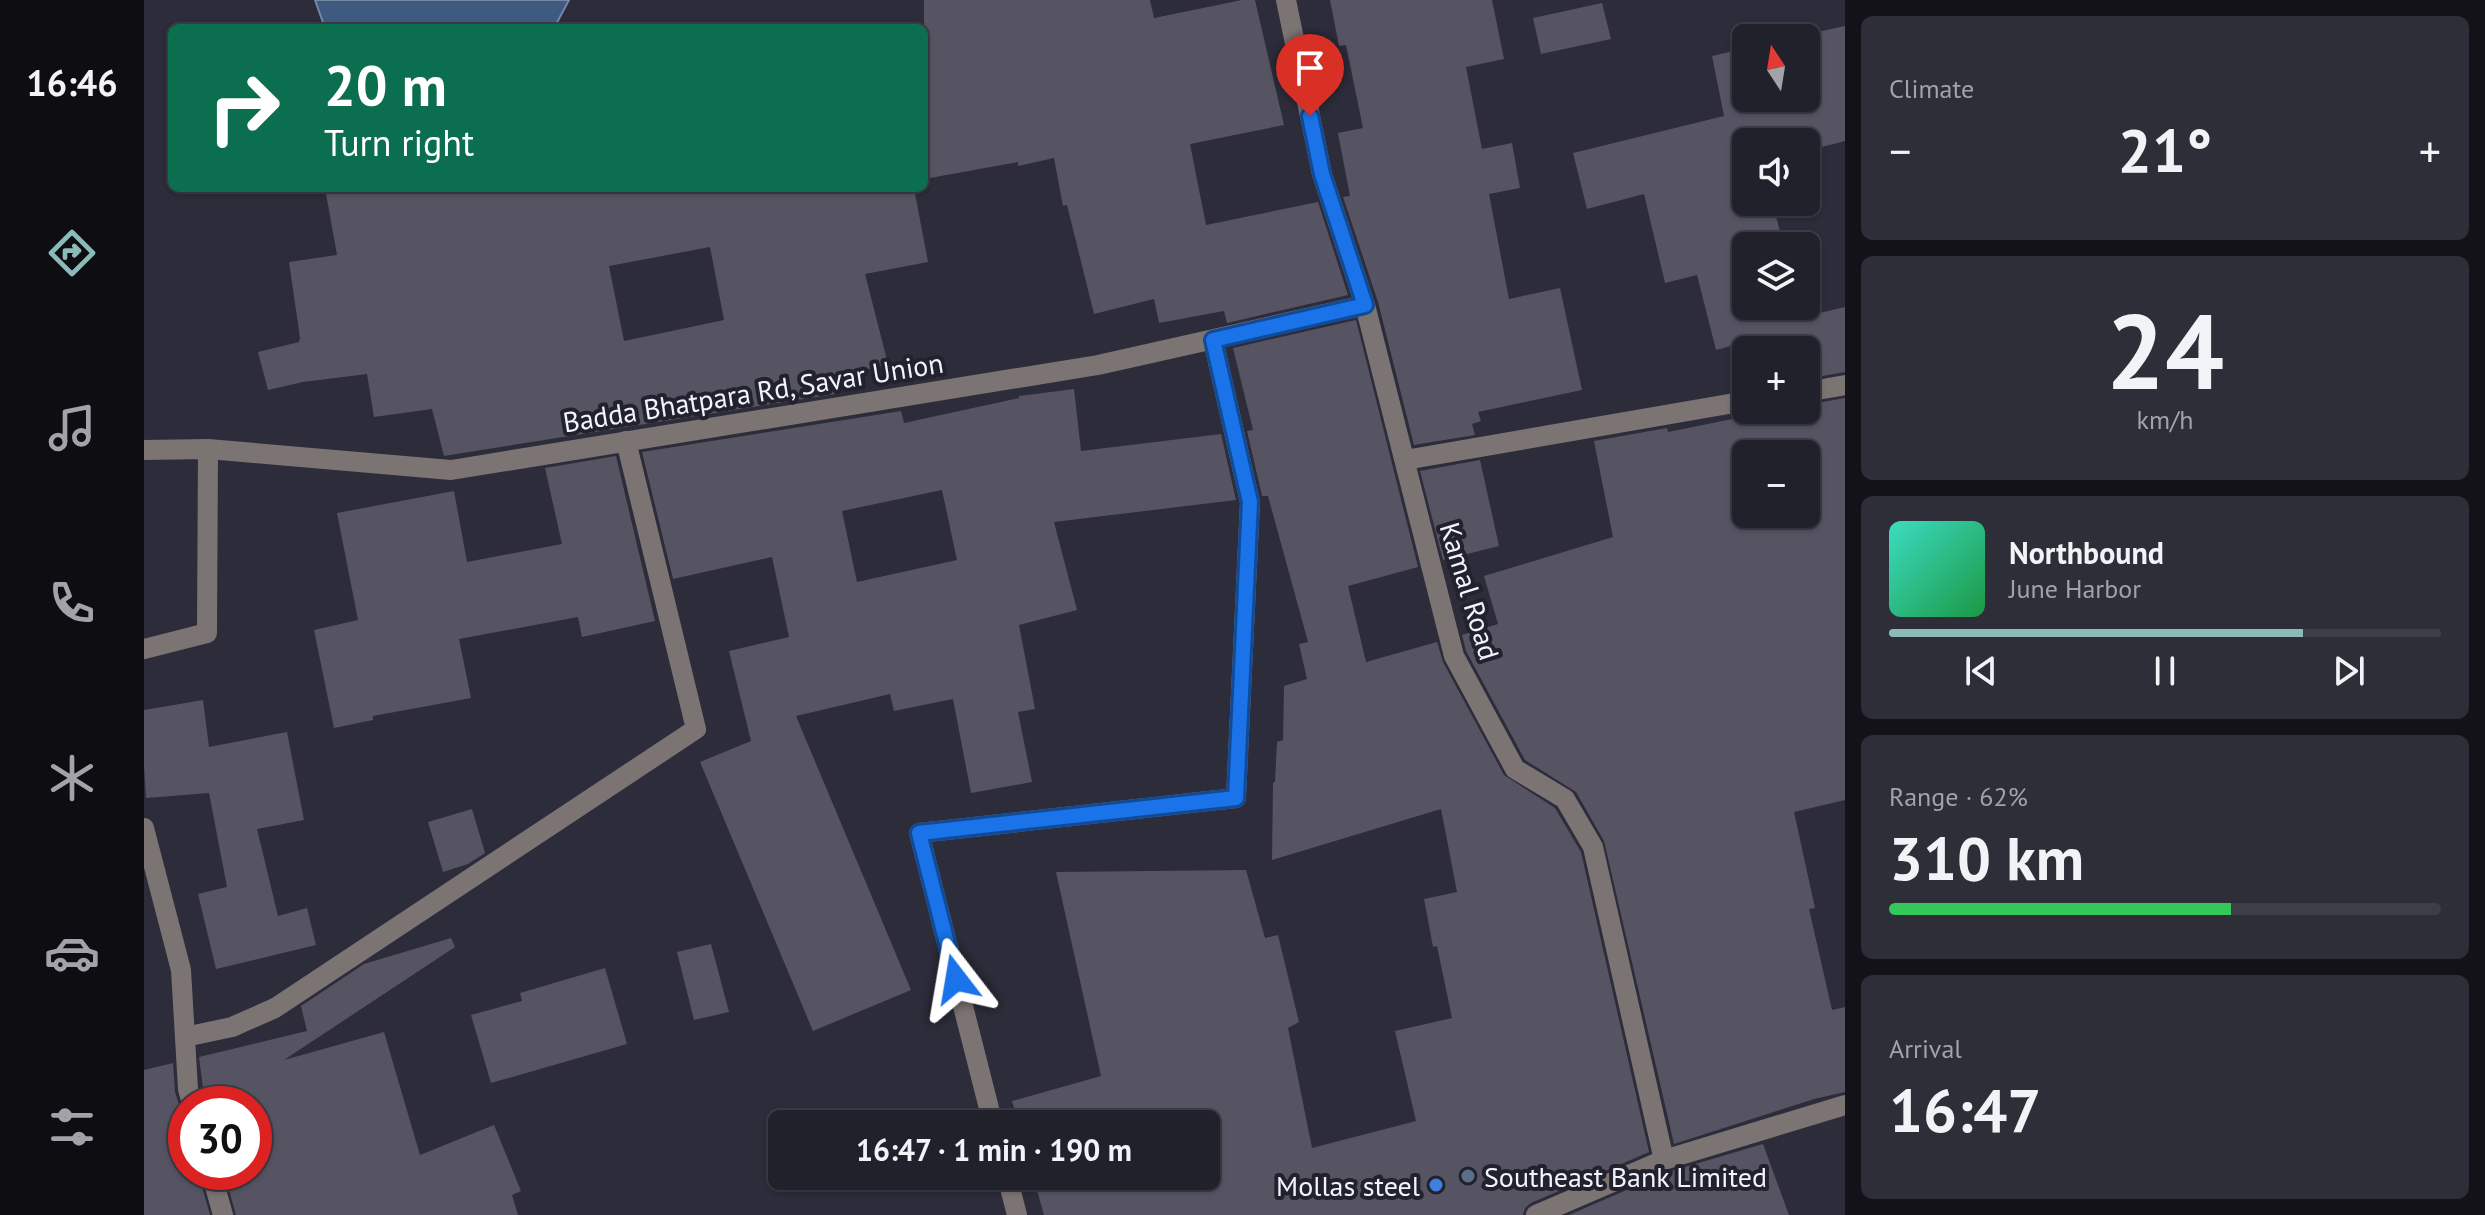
<!DOCTYPE html>
<html lang="en">
<head>
<meta charset="utf-8">
<style>
	body { margin:0; font-family:"PT Sans",sans-serif; background:#2d2e38; color:#f1f3f6; height:100vh; display:flex; flex-direction:column; font-size:30px; white-space:nowrap }
	* { box-sizing:border-box; margin:0 }
	p { font-size:26px; color:#a2a3a9 }
	.icon { flex:none; width:44px; height:44px; fill:none; stroke:currentColor; stroke-width:2; stroke-linecap:round; stroke-linejoin:round }
	.map { position:relative; flex:1; overflow:hidden }
	.side { display:flex; flex-direction:column; gap:16px; padding:16px; background:#121218; width:640px }
	.side>* { flex:none }
	.top-card { position:absolute; left:24px; top:24px; width:760px; height:168px; border-radius:12px; box-shadow:0 2px 6px #0004,0 0 0 2px #3e3e48; background:#0b6e4f; color:#fff; overflow:hidden }
	.needle { width:52px; rotate:348deg }
	.tools { position:absolute; left:1588px; top:24px; display:grid; gap:16px }
	.tools a { display:grid; place-items:center; width:88px; height:88px; border-radius:12px; background:#21212c; box-shadow:0 2px 6px #0004,0 0 0 2px #3e3e48; font-size:40px }
	.speed { position:absolute; left:24px; top:1086px; display:flex; gap:16px; font-size:40px; font-weight:700; text-align:center }
	.speed>* { display:grid; place-content:center; width:104px; height:104px; border-radius:50%; background:#21212c; box-shadow:0 2px 6px #0004,0 0 0 2px #3e3e48; line-height:1 }
	.speed .limit { border:12px solid #d22; background:#fff; color:#111 }
	.pin { position:absolute; display:grid; place-items:center; width:68px; height:68px; color:#fff; margin:-82px -34px; border-radius:50% 50% 50% 0; rotate:-45deg; box-shadow:0 0 8px #0007 }
	.pin .icon { rotate:45deg }
	.me { position:absolute; width:88px; margin:-44px; rotate:346deg; stroke-linejoin:round; filter:drop-shadow(0 0 6px #0008) }
	.turn { display:flex; align-items:center; gap:28px; height:168px; padding:0 24px; font-size:36px }
	.turn .icon { width:104px; height:104px; stroke-width:2.5 }
	.turn b { display:block; font-size:56px; line-height:68px }
	.big { font-size:60px; font-weight:700; line-height:1.1 }
	.side .widget { flex:1; display:flex; flex-direction:column; justify-content:center; gap:12px; min-width:0; padding:0 28px; border-radius:12px; background:#2d2e38 }
	.side .dial { align-items:center; gap:0 }
	.dial b { font-size:104px; line-height:1 }
	.song { display:flex; align-items:center; gap:24px }
	.cover { width:96px; height:96px; border-radius:12px; background:linear-gradient(135deg,hsl(170 70% 55%),hsl(140 70% 35%)) }
	.played { height:8px; border-radius:4px; background:linear-gradient(90deg,#8bbbb9 75%,#3e3e48 75%) }
	.keys { display:flex; justify-content:space-around; direction:ltr }
	.heat { display:flex; justify-content:space-between; align-items:center; font-size:44px; direction:ltr }
	.charge { height:12px; border-radius:6px; background:linear-gradient(90deg,#34c759 62%,#3e3e48 0) }
	.trip { position:absolute; left:624px; top:1110px; width:452px; height:80px; border-radius:12px; background:#21212c; box-shadow:0 2px 6px #0004,0 0 0 2px #3e3e48; font-weight:700; line-height:80px; text-align:center }
	main { display:flex; flex:1; min-height:0 }
	.tabs { display:flex; flex-direction:column; width:144px; justify-content:space-around; align-items:center; background:#0d0d12; color:#a2a3a9 }
	.tabs .icon { width:56px; height:56px }
	.tabs .current { color:#8bbbb9 }
	.tabs b { font-size:36px; color:#f1f3f6 }
	.map>svg:first-child { display:block }
	.water { fill:#3e5a81; stroke:#7488a6; stroke-width:2 }
	.building { fill:#565463; fill-rule:evenodd }
	.lines { fill:none; stroke-linecap:round; stroke-linejoin:round }
	.minor { stroke:#7c7373; stroke-width:20 }
	.route-casing { stroke:#114b97; stroke-width:20 }
	.route { stroke:#1a73e8; stroke-width:14 }
	.service-dot { fill:#5c6f8a; stroke:#22222f; stroke-width:3 }
	.shop-dot { fill:#3f7fe0; stroke:#22222f; stroke-width:3 }
	.labels { text-anchor:middle; dominant-baseline:central; stroke-width:8; stroke-linejoin:round; paint-order:stroke }
	.street-label { font-size:28px; fill:#f3f3fc; stroke:#22222f }
	.poi-label { font-size:28px; fill:#f3f3fc; stroke:#22222f; text-anchor:start }
</style>
</head>
<body>
<main>
<nav class="tabs">
<b>16:46</b>
<svg class="icon current" aria-label="directions" viewBox="0 0 24 24"><path d="M12 3l9 9-9 9-9-9zM9 14v-3h6M13 9l2 2-2 2"/></svg>
<svg class="icon" aria-label="music" viewBox="0 0 24 24"><path d="M9 18V5l10-2v13"/><circle cx="6" cy="18" r="3"/><circle cx="16" cy="16" r="3"/></svg>
<svg class="icon" aria-label="phone" viewBox="0 0 24 24"><path d="M5 4h4l2 5-3 2q2 4 5 5l2-3 5 2v4C11 20 4 13 5 4z"/></svg>
<svg class="icon" aria-label="climate" viewBox="0 0 24 24"><path d="M12 3v18M4 7l16 10M4 17L20 7"/></svg>
<svg class="icon" aria-label="car" viewBox="0 0 24 24"><path d="M5 17H2v-5l4-1 3-4h7l3 4 3 1v5h-3M9 17h6M6 11h13"/><circle cx="7" cy="17" r="2"/><circle cx="17" cy="17" r="2"/></svg>
<svg class="icon" aria-label="filters" viewBox="0 0 24 24"><path d="M4 7h16M4 17h16"/><circle cx="9" cy="7" r="2"/><circle cx="15" cy="17" r="2"/></svg>
</nav>
<div class="map">
<svg width="1701" height="1215" viewBox="0 0 1701 1215">
	<rect width="100%" height="100%" fill="#2c2c3a"/>
	<path class="water" d="M171,0H425L410,28H181Z"/>
	<g class="building">
		<path d="M780,0H1006L1010,18L1098,0H1111L1140,125L1046,144L1062,225L1174,202L1204,295L1083,323L1080,311L1015,323L1010,299L950,314L923,205L919,206L910,158L874,166V162L786,178L780,146Z"/>
		<path d="M1186,0H1348L1360,59L1322,67L1338,149L1368,143L1376,188L1345,194L1365,299L1416,288L1438,390L1334,412L1337,421L1328,424L1331,435L1270,445L1234,302L1199,197L1206,196L1194,133L1219,128L1202,45L1195,46Z"/>
		<path d="M1458,3L1467,39L1397,54L1389,18Z"/>
		<path d="M1701,26V141L1662,151V142H1602V202H1628L1640,246H1602V306H1657L1659,317L1701,307V372L1662,379V350H1602V386L1594,344L1572,350L1553,275L1521,283L1500,194L1443,209L1429,153L1580,116L1568,56L1602,48V98H1662V38H1647Z"/>
		<path d="M181,188H770L784,262L721,274L744,364L688,378L691,394L300,456L288,409L230,417L223,374L159,382L124,390L114,352L155,342L156,338L145,262L193,255ZM566,247L580,320L480,341L465,266Z"/>
		<path d="M1212,320L1274,567L1204,586L1222,662L1293,642L1299,662L1360,775L1411,808L1437,852L1505,1152L1387,1203L1381,1208L1379,1215H900L889,1176H1062V1124H875L868,1101L957,1076L912,872L1102,870L1121,938L1134,935L1155,1022L1144,1028L1168,1148L1272,1121L1251,1031L1308,1018L1293,946L1289,947L1280,899L1313,892L1297,809L1128,860L1129,783L1131,782L1133,742L1139,740L1140,686L1163,679L1155,644L1164,642L1124,496H1118L1103,431L1109,430L1089,348Z"/>
		<path d="M930,389L937,451L1077,434L1092,500L910,522L933,610L875,625L891,709L874,712L888,782L827,793L809,699L750,711L746,694L652,716L767,990L669,1031L556,762L607,741L585,651L645,637L628,557L529,579L498,452L757,411L760,423L875,398V396ZM798,490L813,560L713,582L698,511Z"/>
		<path d="M1701,398V800L1650,812L1671,908L1665,909L1688,1010L1701,1007V1092L1670,1099L1530,1144L1460,841L1432,792L1381,760L1322,651L1318,635L1354,624L1340,576L1469,537L1450,441L1523,428L1524,432L1608,415L1607,413L1611,410H1662V405ZM1602,454H1662V514H1602Z"/>
		<path d="M472,456L511,621L438,637L434,617L315,639L327,698L229,716V720L190,728L170,630L214,620L193,513L310,491L323,562L418,544L401,468Z"/>
		<path d="M1336,460L1355,546L1299,560L1276,471Z"/>
		<path d="M59,700L65,747L143,732L160,820L113,829L134,916L163,908L172,945L72,969L54,894L83,887L65,793L2,798L0,766V710Z"/>
		<path d="M328,809L341,853L324,864L299,872L284,822Z"/>
		<path d="M307,938L311,947L140,1060L240,1032L276,1155L350,1125L377,1191L368,1195L374,1215H92L80,1172H110V1104H61L55,1057L163,1031L157,1006L220,964Z"/>
		<path d="M567,944L585,1012L550,1020L533,952Z"/>
		<path d="M461,968L483,1044L347,1083L327,1015L378,1001L376,993Z"/>
		<path d="M29,1063L31,1092L36,1108L42,1115V1172H54L66,1215H0V1070Z"/>
		<path d="M1619,1144L1645,1215H1425L1524,1172Z"/>
	</g>
	<g class="lines">
		<g class="minor">
			<path d="M1142,0L1178,174L1221,305L1310,656L1371,769L1421,799L1449,847L1520,1160"/>
			<path d="M1662,392L1701,385"/>
			<path d="M0,450L64,449L307,470L954,365L1221,305"/>
			<path d="M1261,460L1602,401"/>
			<path d="M0,649L63,633L64,449"/>
			<path d="M0,828L37,970L44,1089L48,1104"/>
			<path d="M41,1037L88,1027L131,1008L552,729L482,441"/>
			<path d="M849,1124L775,833L1092,798L1106,502L1069,340"/>
			<path d="M67,1172L79,1215"/>
			<path d="M863,1176L873,1215"/>
			<path d="M1392,1215L1520,1160L1701,1105"/>
		</g>
	</g>
	<g class="lines">
		<g class="route-casing">
			<path id="route" d="M812,979L775,833L1092,798L1106,502L1069,340L1221,305L1178,174L1166,116"/>
		</g>
		<use href="#route" class="route"/>
	</g>
	<circle class="service-dot" cx="1324" cy="1176" r="8"/>
	<circle class="shop-dot" cx="1292" cy="1185" r="8"/>
	<g class="labels">
		<g class="street-label">
			<text transform="translate(609 392) rotate(-9)">Badda Bhatpara Rd, Savar Union</text>
			<text transform="translate(1326 591) rotate(73)">Kamal Road</text>
		</g>
		<g class="poi-label">
			<text x="1340" y="1176">Southeast Bank Limited</text>
			<text x="1276" y="1185" text-anchor="end">Mollas steel</text>
		</g>
	</g>
</svg>
<div class="tools">
<a><svg class="needle" viewBox="-14 -14 28 28"><path d="M0-13l5 13h-10z" fill="#e53935"/><path d="M0 13l5-13h-10z" fill="#a2a3a9"/></svg></a>
<a><svg class="icon" aria-label="sound" viewBox="0 0 24 24"><path d="M4 9h4l5-4v14l-5-4H4zM17 9q2 3 0 6"/></svg></a>
<a><svg class="icon" aria-label="layers" viewBox="0 0 24 24"><path d="M12 4l9 5-9 5-9-5zM3 14l9 5 9-5"/></svg></a>
<a>+</a>
<a>−</a>
</div>
<div class="speed"><div class="limit">30</div></div>
<div class="pin" style="left:1166px;top:116px;background:#d93025"><svg class="icon" aria-label="arrive" viewBox="0 0 24 24"><path d="M6 21V4h12l-3 4 3 4H6"/></svg></div>
<svg class="me" style="left:812px;top:979px" viewBox="-20 -20 40 40"><path d="M0-17L14 15 0 8-14 15z" fill="#1a73e8" stroke="#fff" stroke-width="4"/></svg>
<div class="trip">16:47 · 1 min · 190 m</div>
<div class="top-card">
<div class="turn"><svg class="icon" aria-label="right" viewBox="0 0 24 24"><path d="M7 20v-9h11M14 6l5 5-5 5"/></svg><div><b>20 m</b>Turn right</div></div>
</div>
</div>
<section class="side">
<div class="widget"><p>Climate</p>
<div class="heat"><a>−</a><b class="big">21°</b><a>+</a></div>
</div>
<div class="widget dial"><b>24</b><p>km/h</p></div>
<div class="widget">
<div class="song"><i class="cover"></i><div><b>Northbound</b><p>June Harbor</p></div></div>
<div class="played"></div>
<div class="keys"><svg class="icon" aria-label="previous" viewBox="0 0 24 24"><path d="M18 5L8 12l10 7zM5 5v14"/></svg><svg class="icon" aria-label="pause" viewBox="0 0 24 24"><path d="M8 5v14M16 5v14"/></svg><svg class="icon" aria-label="next" viewBox="0 0 24 24"><path d="M6 5l10 7-10 7zM19 5v14"/></svg></div>
</div>
<div class="widget"><p>Range · 62%</p><b class="big">310 km</b><div class="charge"></div></div>
<div class="widget"><p>Arrival</p><b class="big">16:47</b></div>
</section>
</main>
</body>
</html>
